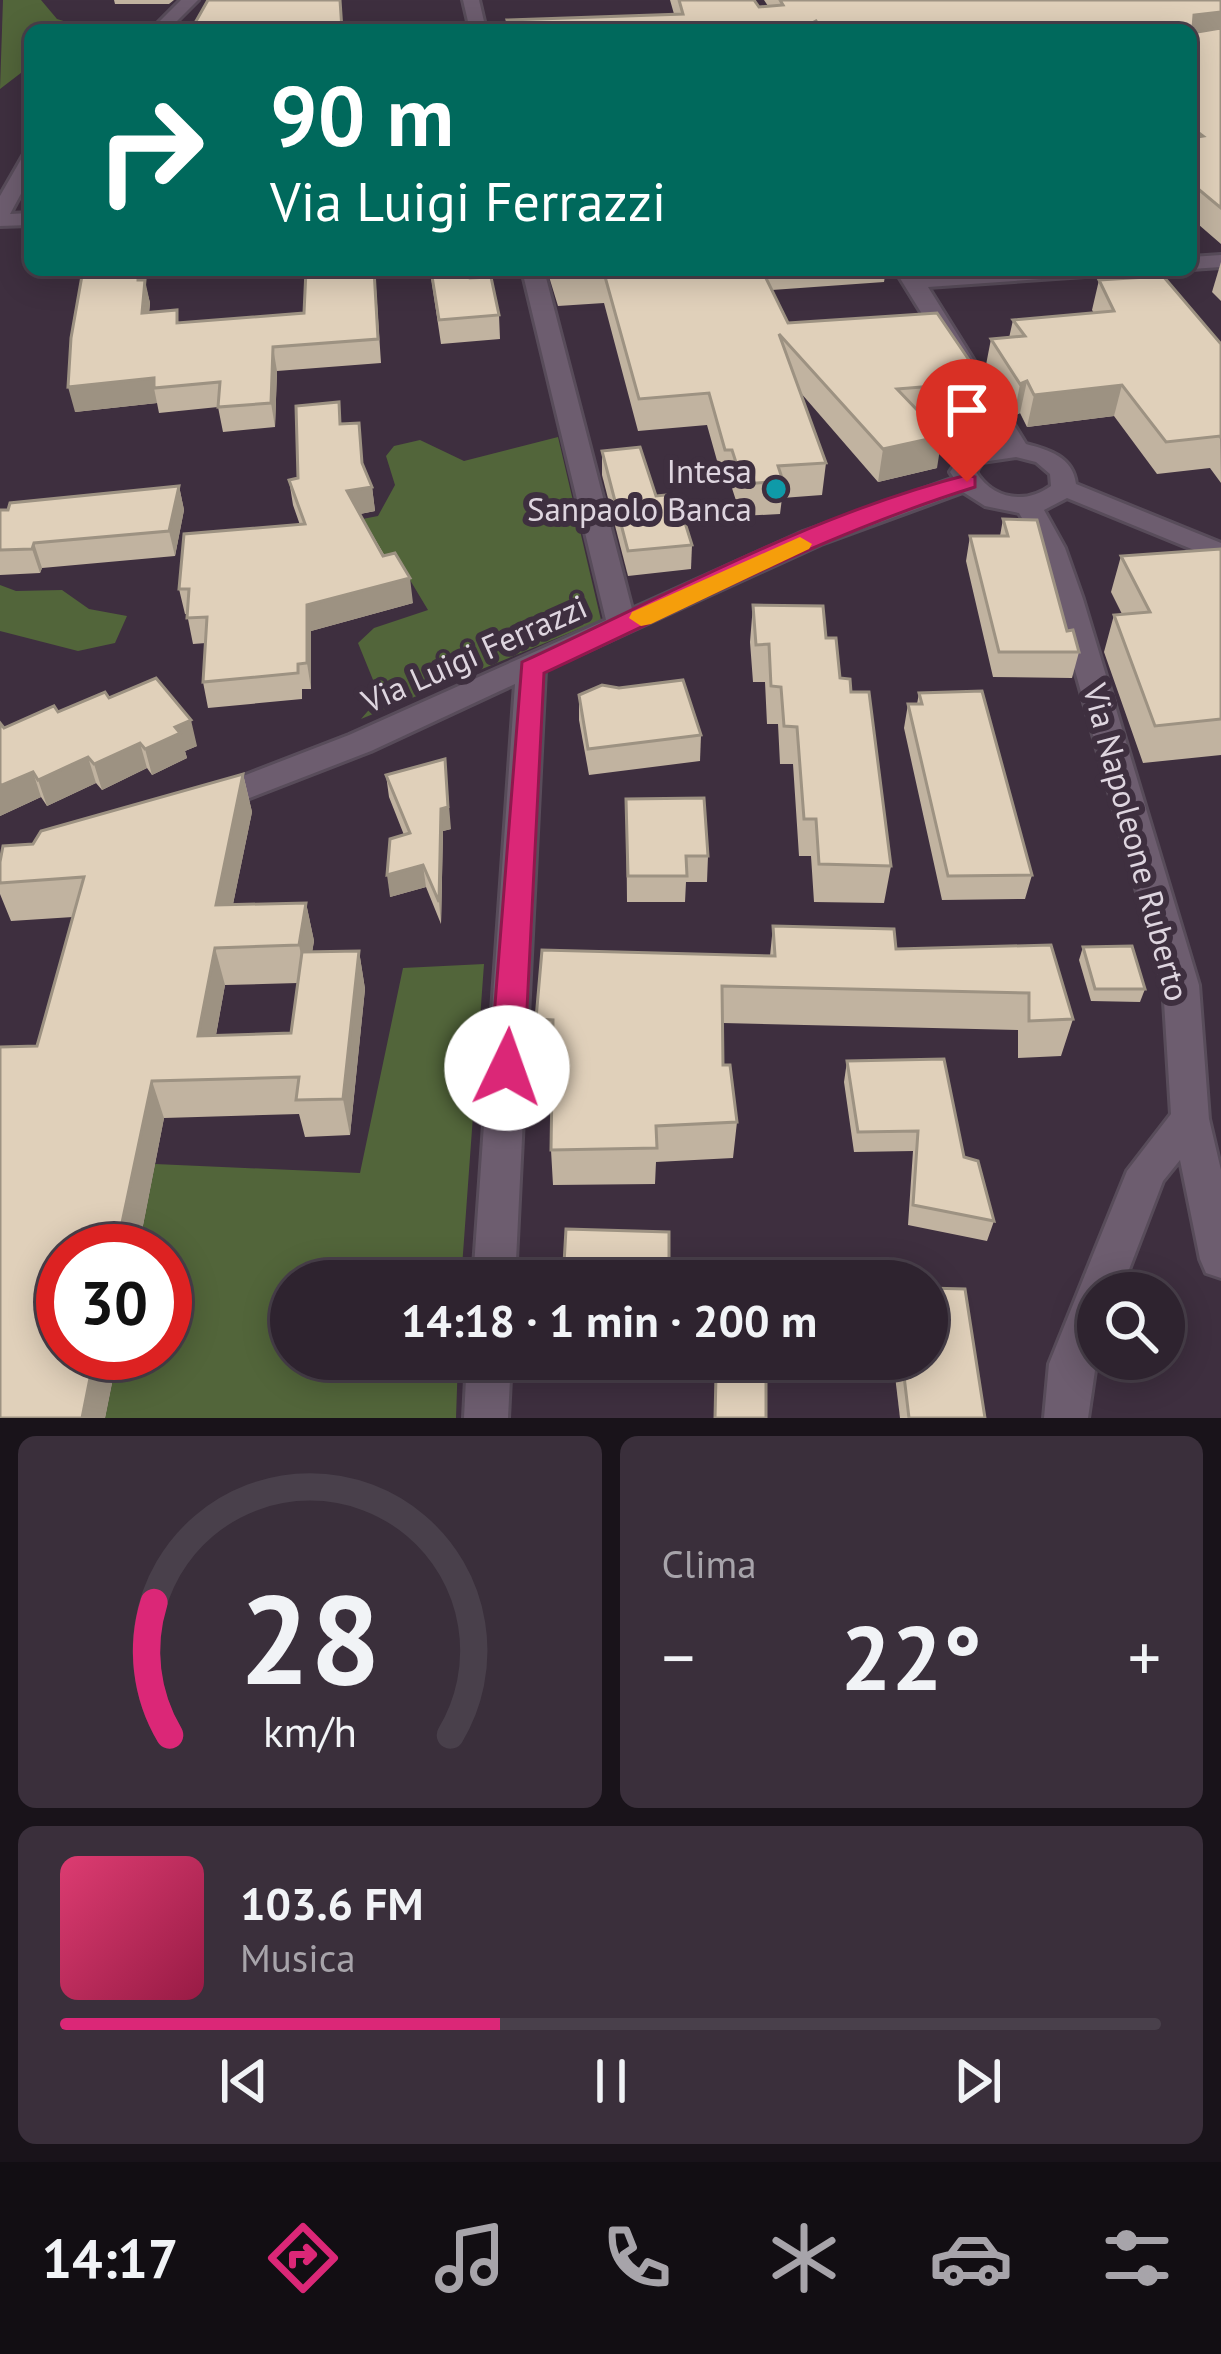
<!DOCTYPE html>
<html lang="it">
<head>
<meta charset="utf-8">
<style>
	body { margin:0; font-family:"PT Sans",sans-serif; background:#3a2f3b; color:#f1f3f6; height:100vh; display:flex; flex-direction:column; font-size:45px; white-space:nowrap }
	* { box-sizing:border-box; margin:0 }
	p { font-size:39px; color:#a7a4aa }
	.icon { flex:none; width:66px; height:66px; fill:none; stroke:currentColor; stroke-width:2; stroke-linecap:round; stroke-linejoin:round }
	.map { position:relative; height:1418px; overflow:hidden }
	.drawer { display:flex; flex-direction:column; gap:18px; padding:18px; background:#19131a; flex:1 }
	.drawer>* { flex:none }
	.hud { position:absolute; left:24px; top:24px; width:1173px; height:252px; border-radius:18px; box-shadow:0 6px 30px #0003,0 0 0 3px #49404b; background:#00695c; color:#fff; overflow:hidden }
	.controls { position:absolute; left:1077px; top:1272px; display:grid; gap:24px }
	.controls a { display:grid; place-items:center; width:108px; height:108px; border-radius:50%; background:#2e232f; box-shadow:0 6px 30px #0003,0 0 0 3px #49404b; font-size:60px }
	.speed { position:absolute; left:36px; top:1224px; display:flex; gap:24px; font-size:60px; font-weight:700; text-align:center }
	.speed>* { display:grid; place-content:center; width:156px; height:156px; border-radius:50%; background:#2e232f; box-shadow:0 6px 30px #0003,0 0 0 3px #49404b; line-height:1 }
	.speed .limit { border:18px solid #d22; background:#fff; color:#111 }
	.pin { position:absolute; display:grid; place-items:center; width:102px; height:102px; color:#fff; margin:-123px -51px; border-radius:50% 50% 50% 0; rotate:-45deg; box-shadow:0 0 12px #0007 }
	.pin .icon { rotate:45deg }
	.me { position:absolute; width:132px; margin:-66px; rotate:3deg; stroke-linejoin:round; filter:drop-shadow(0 0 9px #0008) }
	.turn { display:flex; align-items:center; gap:42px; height:252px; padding:0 48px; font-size:54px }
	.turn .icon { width:156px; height:156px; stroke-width:2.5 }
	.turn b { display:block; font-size:84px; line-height:102px }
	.big { font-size:90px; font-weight:800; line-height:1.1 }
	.drawer .tile { flex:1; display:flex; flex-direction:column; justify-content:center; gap:18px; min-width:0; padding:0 42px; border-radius:18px; background:#3a2f3b }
	.drawer .dial { align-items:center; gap:0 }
	.dial svg { height:312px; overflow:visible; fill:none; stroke:#49404b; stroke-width:7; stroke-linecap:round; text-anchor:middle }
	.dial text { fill:#f1f3f6; stroke:none }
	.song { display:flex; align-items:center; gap:36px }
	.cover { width:144px; height:144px; border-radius:18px; background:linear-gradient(135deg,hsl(340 70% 55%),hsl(340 70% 35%)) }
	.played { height:12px; border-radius:6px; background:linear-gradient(90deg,#db2777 40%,#49404b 40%) }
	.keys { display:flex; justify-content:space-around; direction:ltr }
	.heat { display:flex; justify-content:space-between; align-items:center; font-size:66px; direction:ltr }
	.drawer .tiles { flex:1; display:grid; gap:18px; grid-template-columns:1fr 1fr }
	.tile:last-child { grid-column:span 2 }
	.trip { position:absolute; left:270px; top:1260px; width:678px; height:120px; border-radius:60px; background:#2e232f; box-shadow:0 6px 30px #0003,0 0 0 3px #49404b; font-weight:800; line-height:120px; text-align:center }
	.dock { display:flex; height:192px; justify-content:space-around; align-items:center; background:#120e13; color:#a7a4aa }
	.dock .icon { width:84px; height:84px }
	.dock .active { color:#db2777 }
	.dock b { font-size:54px; color:#f1f3f6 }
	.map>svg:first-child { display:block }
	.green { fill:#52653a }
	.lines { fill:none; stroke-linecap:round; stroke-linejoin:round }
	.minor-casing { stroke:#584c5a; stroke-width:6 }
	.minor { fill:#6d5d6f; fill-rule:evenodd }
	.wall { fill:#c1b3a0; fill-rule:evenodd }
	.shaded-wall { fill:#9d9282 }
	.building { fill:#e0d0ba; stroke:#9d9282; stroke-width:3 }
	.route { fill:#db2777; stroke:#8e194d; stroke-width:3 }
	.slow { fill:#f59e0b }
	.culture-dot { fill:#0f9aa8; stroke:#3e2f3f; stroke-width:4.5 }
	.labels { text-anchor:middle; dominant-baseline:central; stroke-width:12; stroke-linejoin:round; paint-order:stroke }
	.poi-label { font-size:33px; fill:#ded5df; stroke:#3e2f3f; text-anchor:end }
	.street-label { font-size:33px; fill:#ded5df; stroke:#3e2f3f }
</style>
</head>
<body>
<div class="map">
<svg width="1221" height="1418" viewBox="0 0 1221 1418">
	<rect width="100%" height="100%" fill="#3e2f3f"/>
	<g class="green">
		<path d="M3,0H41L57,19L80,26L30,30V66L0,89Z"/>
		<path d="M558,437L601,620L361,719L380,697L358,643L374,628L428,610L398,560L321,527L378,516L395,485L386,456L394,446L420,440L464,461Z"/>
		<path d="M0,585L16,591L62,590L89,609L127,616L115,643L78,651L0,631Z"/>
		<path d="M484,964L461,1281H291V1359H458L456,1418H105L118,1353H165V1251H138L155,1164L360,1173L403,968Z"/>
	</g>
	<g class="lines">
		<g class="minor-casing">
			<g id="minor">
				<path d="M181,0H198L168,30H151Z"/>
				<path d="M463,0H479L486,30H470Z"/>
				<path d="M30,154V177L10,214L30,213V225L0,226V196L23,156Z"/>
				<path d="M1221,255V267L1191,269V257Z"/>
				<path d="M522,270H544L632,609L803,532L954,478L950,472L964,451L1002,444L895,270H917L920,275L1096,270L1085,276L928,287L1026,444C1049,450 1073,457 1076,484L1221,543V561L1067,498L1044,510L1065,548L1083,599L1199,985L1209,1119L1221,1170V1278L1206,1273L1200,1259L1180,1160L1163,1181L1120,1293H1098V1350L1088,1418H1044L1049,1364L1127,1171L1171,1114L1163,985L1055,599L1039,548L1019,513L985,506L963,492L821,544L545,670L515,1281H473L515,684L371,751L221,809H199L194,801L199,793L349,735L606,620ZM1016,457L1036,462L1050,474L1051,486C1025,505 993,499 976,472L982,462Z"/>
				<path d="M467,1359H511L508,1418H464Z"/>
			</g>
		</g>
		<use href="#minor" class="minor"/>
	</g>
	<g class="wall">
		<path d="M114,0H174L169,4H115Z"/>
		<path d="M670,0H754L759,7L768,6L764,0H1221V244L1191,218V30H507V20L674,14Z"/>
		<path d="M1221,262V301L1212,292Z"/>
		<path d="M306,270H419L375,273L381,363L277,371L275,427L223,432L218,407L159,413L157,403L75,412L144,280L150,303L149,312L180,323L304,313Z"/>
		<path d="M430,270H468L470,278L499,315L500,339L441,344Z"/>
		<path d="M547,270H886L884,282L772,290L788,323L984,382L978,413L925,418L937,468L878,482L800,392L826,463L822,495L782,498L780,514L741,516L730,482H723L707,425L638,431L604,303L558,306Z"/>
		<path d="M1099,280L1220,344L1221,483L1210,468L1157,474L1114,416L1027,427L1020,413L1014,416L985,370L991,339L1009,338L1013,320L1094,313L1092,310Z"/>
		<path d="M342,424L372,487L375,511L360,514L413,603L311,631V689H302V699L208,708L203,682L206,643L193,644L187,614H185L179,589L300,525L293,505L289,480L298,478Z"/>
		<path d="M602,451L656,496L692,545L691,569L628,576L602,475Z"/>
		<path d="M179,486L184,510L175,556L42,568L40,573L0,575V510Z"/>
		<path d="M1003,519L1079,652L1072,678L993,677L966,561L970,536H1000Z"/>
		<path d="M1221,549V755L1143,763L1104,652L1114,615L1122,614L1111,592L1121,556Z"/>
		<path d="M753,605L826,638L840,678L851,692L891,866L884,903L814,902L811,856H799L793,764H780L778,724H767L765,682H753L750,642Z"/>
		<path d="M619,688L701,735L700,761L589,775L579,720V695Z"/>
		<path d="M919,693L1032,875L1025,899L942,900L904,728L908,704H917Z"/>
		<path d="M109,698L197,746L185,751L187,758L152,775L147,768L102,790L96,783L47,806L41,797L0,816V723L4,728Z"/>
		<path d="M243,774L252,812L233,904L306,903L314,941L312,952L359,951L365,989L350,1135L305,1137L299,1114L164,1118L138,1251H63V1353H118L105,1418H0V1047L37,1046L73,917L11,921L0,894V862L3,846L33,844L41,831ZM298,983L291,1033L216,1035L225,985Z"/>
		<path d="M386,775L451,829L443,831L441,924L426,887L390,897L404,835L389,797Z"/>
		<path d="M626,799L708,856L707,882H686L685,902H627Z"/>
		<path d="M773,926L896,949L1051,945L1073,1019L1061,1056L1018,1058V1030L723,1023V1065L737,1122L733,1158L656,1162L655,1184L553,1185L551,1150L553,1057L538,1056L536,1019L770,956Z"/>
		<path d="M1083,947L1145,989L1140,1002L1091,1001L1079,960Z"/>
		<path d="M847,1061L964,1157L994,1221L987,1241L908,1225L913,1151L854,1152L844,1082Z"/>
		<path d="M559,1359H667V1362L634,1361L633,1378L560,1376Z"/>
		<path d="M893,1359H927L985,1418H900Z"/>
	</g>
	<g class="shaded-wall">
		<path d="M1221,12V37L1191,41L1194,15Z"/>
		<path d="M816,21V30H799Z"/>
		<path d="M138,270H145L143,297L145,280L150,303L147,336L142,313Z"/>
		<path d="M273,347L277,371L275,427L271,403Z"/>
		<path d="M154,378V388L157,403L75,412L68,387Z"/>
		<path d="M1027,381L1020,413L1014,416L1020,384Z"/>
		<path d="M1122,385L1114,416L1027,427L1034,395Z"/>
		<path d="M942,436L937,468L878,482L883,449Z"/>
		<path d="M179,486L184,510L175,556L169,531Z"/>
		<path d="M372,487L375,511L350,516L347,491Z"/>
		<path d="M34,543L42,568L40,573L32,549Z"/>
		<path d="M410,578L413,603L311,631V689L307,663V605Z"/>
		<path d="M191,720L197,746L185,751L187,758L152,775L145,749L175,727Z"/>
		<path d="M140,743L147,768L102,790L94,764Z"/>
		<path d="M88,757L96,783L47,806L38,780Z"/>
		<path d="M445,759L451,829L443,831L441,924L439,902L441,809Z"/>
		<path d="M33,772L41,797L0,816V786Z"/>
		<path d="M243,774L252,812L225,943L216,905Z"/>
		<path d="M423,865L426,887L390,897L387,875Z"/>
		<path d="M306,903L314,941L307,983L299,945Z"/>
		<path d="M215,948L225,985L209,1073L198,1036Z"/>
		<path d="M359,951L365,989L350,1135L343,1099Z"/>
		<path d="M152,1081L164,1118L138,1251H116Z"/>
		<path d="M95,1353H118L105,1418H82Z"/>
	</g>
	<g class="building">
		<path d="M208,0H340L342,30H191Z"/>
		<path d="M679,0H754L759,7L783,5L780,0H1221V12L1194,15L1193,28L1198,32L1221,28V208L1191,183V138L1203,136L1191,127V30H822L816,21L799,30H510L507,20L683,14Z"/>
		<path d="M83,270H138V280H145L142,313L177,310V323L304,313L306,270H374L378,339L273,347L271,403L218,407L220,382L154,388V378L68,387L71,338Z"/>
		<path d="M431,270H468L470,278L491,277L499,315L439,320Z"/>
		<path d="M555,270H762L788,323L937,313L984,382L897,389L942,436L883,449L779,334L826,463L778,466L783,481L743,484L732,450H725L709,393L639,399L604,273L557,276Z"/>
		<path d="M1163,276L1221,344V438L1220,436L1166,442L1122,385L1034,395L1027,381L1020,384L991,339L1025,336L1013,320L1114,311L1099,280Z"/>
		<path d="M339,402L340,424L359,423L362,463L372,487L347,491L383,556L395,553L410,578L307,605V663L298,664V673L203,682L207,617L187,618L189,589H179L184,534L305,524L289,480L298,478L296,406Z"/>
		<path d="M640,447L656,496L676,494L692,545L628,551L602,451Z"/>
		<path d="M179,486L169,531L34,543L32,549L0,550V510H8L10,503Z"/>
		<path d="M1003,519L1037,520L1067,631L1073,630L1079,652H999L970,536H1008Z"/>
		<path d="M1221,549V719L1155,726L1114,615L1150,612L1121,556Z"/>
		<path d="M753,605L823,606L826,638H836L840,678L850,679L851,692H869L891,866L819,864L816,819H804L797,727L784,726L781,687L771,686L769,644L756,645Z"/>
		<path d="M156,678L191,720L175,727L180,733L145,749L140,743L94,764L88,757L38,780L33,772L0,786V723L4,728L54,706L58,712L105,692L109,698Z"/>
		<path d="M683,680L701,735L588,749L579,695L602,685L619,688Z"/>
		<path d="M982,691L1032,875L948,876L908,704H922L919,693Z"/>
		<path d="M445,759L448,807L441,809L439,902L423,865L387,875L390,839L410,833L386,775Z"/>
		<path d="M243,774L216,905L306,903L299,945L215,948L198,1036L291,1033L302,952L359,951L343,1099L296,1100L299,1077L152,1081L116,1251H63V1353H95L82,1418H0V1047L37,1046L84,877L0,883V862L3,846L33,844L41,831Z"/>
		<path d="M704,798L708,856H686L687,876H628L626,799Z"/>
		<path d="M773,926L894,929L896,949L1051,945L1073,1019L1029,1021V993L722,986L723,1065H730L737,1122L656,1126L657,1148L551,1150L553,1020L536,1019L542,950L775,956Z"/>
		<path d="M1132,946L1145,989H1095L1083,947Z"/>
		<path d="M944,1059L964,1157L978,1161L994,1221L913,1205L918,1131L858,1132L847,1061Z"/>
		<path d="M566,1229L669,1232V1281H563Z"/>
		<path d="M927,1288L965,1289L985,1418H909L902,1359H927Z"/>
		<path d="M716,1375L766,1378V1418H715Z"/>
	</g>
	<path class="route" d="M967,475L975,477V487C825,534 686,607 544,673L524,1068L519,1078L507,1083L495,1078L490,1068L522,662C666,596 812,514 967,475Z"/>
	<path class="slow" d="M800,537L812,544L809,549L651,624L641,626L629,618L632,612Z"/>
	<circle class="culture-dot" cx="776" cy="489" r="12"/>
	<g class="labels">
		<g class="poi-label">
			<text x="752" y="470">Intesa<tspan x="752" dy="38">Sanpaolo Banca</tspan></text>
		</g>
		<g class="street-label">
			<text transform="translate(474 653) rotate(-24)">Via Luigi Ferrazzi</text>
			<text transform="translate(1137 842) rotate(75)">Via Napoleone Ruberto</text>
		</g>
	</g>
</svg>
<div class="controls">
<a><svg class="icon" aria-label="search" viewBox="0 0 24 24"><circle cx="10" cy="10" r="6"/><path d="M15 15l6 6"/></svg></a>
</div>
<div class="speed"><div class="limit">30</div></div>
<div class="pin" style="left:967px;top:482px;background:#d93025"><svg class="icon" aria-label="arrive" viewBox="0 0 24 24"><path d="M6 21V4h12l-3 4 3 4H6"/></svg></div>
<svg class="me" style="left:507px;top:1068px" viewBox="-20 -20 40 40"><circle r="19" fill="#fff"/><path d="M0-13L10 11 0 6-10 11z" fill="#db2777"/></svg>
<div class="trip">14:18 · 1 min · 200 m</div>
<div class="hud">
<div class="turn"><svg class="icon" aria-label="right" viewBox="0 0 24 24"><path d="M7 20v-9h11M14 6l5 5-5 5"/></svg><div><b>90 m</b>Via Luigi Ferrazzi</div></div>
</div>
</div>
<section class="drawer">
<div class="tiles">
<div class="tile dial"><svg viewBox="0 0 100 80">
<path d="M14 69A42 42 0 1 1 86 69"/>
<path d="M14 69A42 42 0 0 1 10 35" stroke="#db2777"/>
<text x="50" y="56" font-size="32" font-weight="700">28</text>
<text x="50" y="72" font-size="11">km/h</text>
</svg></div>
<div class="tile"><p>Clima</p>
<div class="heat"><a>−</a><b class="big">22°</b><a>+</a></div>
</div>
<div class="tile">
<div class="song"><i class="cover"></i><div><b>103.6 FM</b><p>Musica</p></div></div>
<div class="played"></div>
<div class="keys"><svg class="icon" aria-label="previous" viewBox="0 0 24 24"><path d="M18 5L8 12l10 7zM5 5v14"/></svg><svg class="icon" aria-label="pause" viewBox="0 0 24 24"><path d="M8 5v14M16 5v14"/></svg><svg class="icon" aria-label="next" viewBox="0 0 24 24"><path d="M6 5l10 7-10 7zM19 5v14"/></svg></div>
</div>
</div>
</section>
<nav class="dock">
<b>14:17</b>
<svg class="icon active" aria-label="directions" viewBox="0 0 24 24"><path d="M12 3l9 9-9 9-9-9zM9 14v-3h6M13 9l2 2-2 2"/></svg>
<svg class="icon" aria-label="music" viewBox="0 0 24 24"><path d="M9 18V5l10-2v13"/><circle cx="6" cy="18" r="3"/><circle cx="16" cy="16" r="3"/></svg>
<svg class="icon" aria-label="phone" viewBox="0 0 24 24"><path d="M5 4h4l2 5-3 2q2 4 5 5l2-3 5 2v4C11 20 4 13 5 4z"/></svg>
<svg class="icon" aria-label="climate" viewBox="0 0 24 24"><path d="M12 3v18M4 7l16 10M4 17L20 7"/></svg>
<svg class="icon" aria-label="car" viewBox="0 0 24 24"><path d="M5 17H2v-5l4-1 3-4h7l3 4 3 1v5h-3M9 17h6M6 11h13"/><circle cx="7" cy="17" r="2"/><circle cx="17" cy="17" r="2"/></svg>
<svg class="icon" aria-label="filters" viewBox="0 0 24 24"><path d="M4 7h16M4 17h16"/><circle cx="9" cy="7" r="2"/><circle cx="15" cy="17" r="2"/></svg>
</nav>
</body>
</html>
